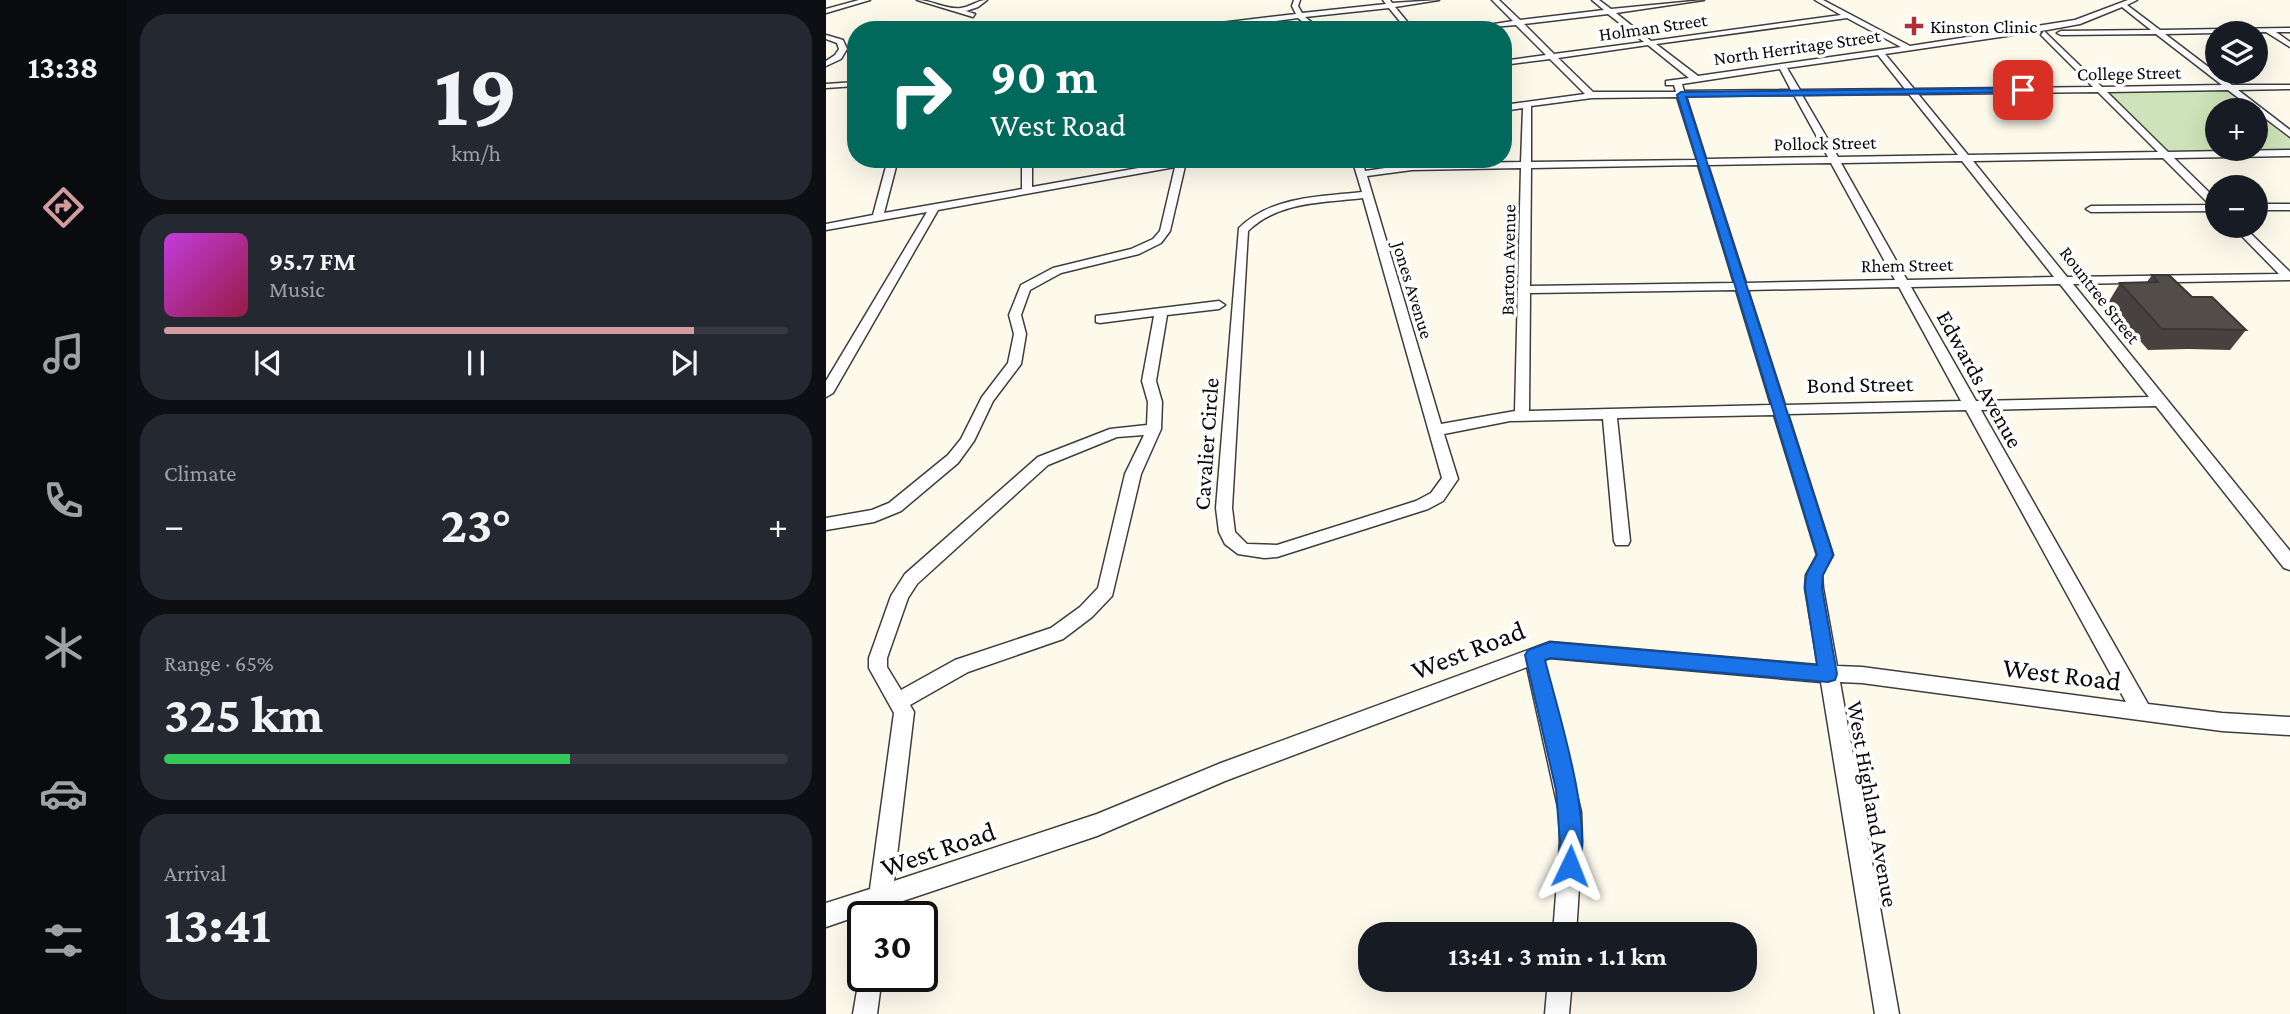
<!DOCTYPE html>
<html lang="en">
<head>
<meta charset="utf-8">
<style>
	body { margin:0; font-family:"Crimson Pro",serif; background:#242831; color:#f1f3f6; height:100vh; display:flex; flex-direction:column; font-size:26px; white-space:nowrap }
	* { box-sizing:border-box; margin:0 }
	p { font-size:23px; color:#9ea1a6 }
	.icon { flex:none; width:38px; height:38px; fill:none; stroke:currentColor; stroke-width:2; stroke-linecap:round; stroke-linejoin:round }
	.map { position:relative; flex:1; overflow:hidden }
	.sheet { display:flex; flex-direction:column; gap:14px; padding:14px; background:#0d0f14; width:700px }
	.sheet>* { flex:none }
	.hud { position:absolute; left:21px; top:21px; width:665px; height:147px; border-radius:28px; box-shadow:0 7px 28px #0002; background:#00695c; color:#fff; overflow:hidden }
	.controls { position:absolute; left:1379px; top:21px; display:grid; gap:14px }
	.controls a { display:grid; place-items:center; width:63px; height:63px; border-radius:50%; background:#171b24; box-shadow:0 7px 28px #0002; font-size:35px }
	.speed { position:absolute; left:21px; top:901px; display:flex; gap:14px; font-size:35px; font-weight:700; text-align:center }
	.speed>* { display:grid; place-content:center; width:91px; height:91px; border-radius:50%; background:#171b24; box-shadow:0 7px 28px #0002; line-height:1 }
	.speed .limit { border:4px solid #111; border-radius:10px; background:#fff; color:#111 }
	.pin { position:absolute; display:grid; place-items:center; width:60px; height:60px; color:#fff; margin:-30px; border-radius:14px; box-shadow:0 4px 10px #0006 }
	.me { position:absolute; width:77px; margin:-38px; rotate:2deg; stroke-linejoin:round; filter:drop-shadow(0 0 5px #0008) }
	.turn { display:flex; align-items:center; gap:24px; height:147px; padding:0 28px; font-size:32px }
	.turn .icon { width:91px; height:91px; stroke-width:2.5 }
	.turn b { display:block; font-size:49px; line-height:60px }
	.big { font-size:52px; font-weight:700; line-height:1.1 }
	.sheet .widget { flex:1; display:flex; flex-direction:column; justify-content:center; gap:10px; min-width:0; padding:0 24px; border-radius:28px; background:#242831 }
	.sheet .dial { align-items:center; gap:0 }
	.dial b { font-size:91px; line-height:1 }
	.song { display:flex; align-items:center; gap:21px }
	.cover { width:84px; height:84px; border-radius:10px; background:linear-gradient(135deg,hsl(290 70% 55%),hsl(340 70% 35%)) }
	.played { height:7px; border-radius:4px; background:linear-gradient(90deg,#d29c9f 85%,#363941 85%) }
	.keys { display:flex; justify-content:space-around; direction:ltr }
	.heat { display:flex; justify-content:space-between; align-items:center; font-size:38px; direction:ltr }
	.charge { height:10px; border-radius:5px; background:linear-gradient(90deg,#34c759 65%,#363941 0) }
	.trip { position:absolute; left:532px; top:922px; width:399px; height:70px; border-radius:28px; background:#171b24; box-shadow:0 7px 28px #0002; font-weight:700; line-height:70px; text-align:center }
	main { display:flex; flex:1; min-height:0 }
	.tabs { display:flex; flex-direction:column; width:126px; justify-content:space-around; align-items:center; background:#090b0e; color:#9ea1a6 }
	.tabs .icon { width:49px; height:49px }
	.tabs .active { color:#d29c9f }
	.tabs b { font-size:32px; color:#f1f3f6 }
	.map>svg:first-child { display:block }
	.green { fill:#cee3b9 }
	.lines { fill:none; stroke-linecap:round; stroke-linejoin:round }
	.minor-casing { stroke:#3e3e3e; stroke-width:3 }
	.minor { fill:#fff; fill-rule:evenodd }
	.wall { fill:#47423f }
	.building { fill:#534d49; stroke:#3a3633; stroke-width:2 }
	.route { fill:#1a73e8; stroke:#114b97; stroke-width:2 }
	.poi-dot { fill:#ac3235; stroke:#fff; stroke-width:2.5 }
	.labels { text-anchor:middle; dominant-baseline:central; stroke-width:7; stroke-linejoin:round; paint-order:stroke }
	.far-poi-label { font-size:19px; fill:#0b0b0b; stroke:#fff; text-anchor:start }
	.far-street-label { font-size:19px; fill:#0b0b0b; stroke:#fff }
	.street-label { font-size:23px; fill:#0b0b0b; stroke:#fff }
	.near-street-label { font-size:28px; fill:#0b0b0b; stroke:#fff }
</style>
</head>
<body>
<main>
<nav class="tabs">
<b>13:38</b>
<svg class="icon active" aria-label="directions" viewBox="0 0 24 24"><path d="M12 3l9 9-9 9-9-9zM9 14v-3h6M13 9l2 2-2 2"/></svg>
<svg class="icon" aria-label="music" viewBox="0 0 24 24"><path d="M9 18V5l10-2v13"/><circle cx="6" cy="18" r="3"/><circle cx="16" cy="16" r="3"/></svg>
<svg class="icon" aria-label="phone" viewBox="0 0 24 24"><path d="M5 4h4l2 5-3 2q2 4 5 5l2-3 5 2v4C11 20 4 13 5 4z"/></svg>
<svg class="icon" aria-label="climate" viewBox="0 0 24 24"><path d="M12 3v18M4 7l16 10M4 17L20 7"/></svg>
<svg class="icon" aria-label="car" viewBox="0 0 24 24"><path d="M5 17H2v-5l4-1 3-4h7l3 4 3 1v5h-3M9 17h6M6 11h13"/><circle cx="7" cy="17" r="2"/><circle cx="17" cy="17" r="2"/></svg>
<svg class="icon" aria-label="filters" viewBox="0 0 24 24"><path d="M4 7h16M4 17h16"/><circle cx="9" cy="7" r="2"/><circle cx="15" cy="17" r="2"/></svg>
</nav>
<section class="sheet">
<div class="widget dial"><b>19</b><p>km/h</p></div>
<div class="widget">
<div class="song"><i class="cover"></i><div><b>95.7 FM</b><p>Music</p></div></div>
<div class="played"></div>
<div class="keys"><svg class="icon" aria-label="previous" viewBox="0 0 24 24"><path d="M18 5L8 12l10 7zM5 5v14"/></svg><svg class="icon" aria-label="pause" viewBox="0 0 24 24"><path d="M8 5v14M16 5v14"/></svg><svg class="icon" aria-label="next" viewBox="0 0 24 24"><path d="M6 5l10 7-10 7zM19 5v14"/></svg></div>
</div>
<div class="widget"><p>Climate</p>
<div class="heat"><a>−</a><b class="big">23°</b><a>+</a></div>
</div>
<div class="widget"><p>Range · 65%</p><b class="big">325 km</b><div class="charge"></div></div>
<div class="widget"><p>Arrival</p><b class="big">13:41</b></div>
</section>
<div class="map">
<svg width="1464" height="1014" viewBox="0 0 1464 1014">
	<rect width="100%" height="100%" fill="#fdfaec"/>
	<path class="green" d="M1404,91L1428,110H1391V149H1430V111L1464,138V150L1342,152L1281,92Z"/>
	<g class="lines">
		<g class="minor-casing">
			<g id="minor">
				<path d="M33,0H44L0,13V9Z"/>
				<path d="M91,0C105,0 121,10 135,8C145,7 151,0 161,0L152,7L140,11L149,14L147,17Z"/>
				<path d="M468,0H474L472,6L476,13L560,4L557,0H564L566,3L613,0L569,7L588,30H581L563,8L479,17L495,30H487L472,18L383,30L382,26L386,24L470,14L466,6Z"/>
				<path d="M666,0H673L694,20L778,10L766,0H773L785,9L878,0L790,13L825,41L1015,15L989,0H997L1084,46L1249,20L1302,0H1311L1301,5L1334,30L1464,28V32H1450L1464,42V47L1440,32L1339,34L1406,85H1464V89L1412,90L1464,130V137L1402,90L1281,92L1342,152L1464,150V156L1348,158L1391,200V211L1265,212L1260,209L1265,206L1384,205L1337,158L1147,161L1241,277L1453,274L1406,226H1417L1464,272V280L1247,284L1464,551V570L1458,568L1330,406L1155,410L1322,704L1396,713L1464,717V735L1396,731L1036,683L1014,682L1073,1014H1049L995,682L724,658L718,660L755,812L756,842L750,934H727L734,842L733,812L701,667L399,781L271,836L65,905L64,917H40L41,913L0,927V903L44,889L68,713L43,668V658L65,596L79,574L212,457L284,429L321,425L322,402L316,381L328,316L274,323L270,322V316L393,301L399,305L393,309L341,315L330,381L336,402L335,429L315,474L286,596L266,617L237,639L142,672L84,705L88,712L68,881L271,814L395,763L724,642L992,665L979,588L980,575L991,555L948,415L791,418L804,541L802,545H790L788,541L777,419L684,421L618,434L632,479L617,501L602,509L451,557L438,558L412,554L399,544L393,532L390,508L413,228C446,196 493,197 536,192L526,159H536L539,171L586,164L695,162L697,108L677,111V105L759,94L724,59L677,65V61L720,55L690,25L631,30L687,21ZM1296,7L1325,30L1235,31L1231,33L1235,35L1330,34L1396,85L1276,87L1218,31L1215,35L1267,87L1088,89L1059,54L1221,30L1254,24ZM782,14L818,42L728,54L698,24ZM1021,18L1075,47L872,76L830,44ZM822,45L863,78L840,81V85H848L850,92H767L732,58ZM1052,55L1079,89L974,90L961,68ZM954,69L965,90L858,91L856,84ZM1272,92L1332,152L1142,155L1092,94ZM1083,94L1132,155L1012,157L976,95ZM968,95L1002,157L880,159L860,96ZM851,97L871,160L705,162V106L766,98ZM1136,161L1228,277L1081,280L1015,163ZM1005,163L1069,280L920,283L882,165ZM872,165L908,283L704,286L705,168ZM695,168L689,411L615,424L541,176L586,170ZM537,198L616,478L605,493L590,501L451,545L421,544L409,532L406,508L422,231C453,201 497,203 537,198ZM1234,284L1323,397L1150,401L1085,287ZM1073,287L1135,401L959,405L922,290ZM910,290L945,405L703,411L704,293ZM1140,410L1300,702L1036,667L1011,666L997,588L996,575L1007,555L962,414ZM318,435L299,474L272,588L254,607L225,628L129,660L75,690L61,667V658L82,598L91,584L222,465L291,437Z"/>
				<path d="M0,35L17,40L21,49L15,59L0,66V61L9,55L13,49L11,43L0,39Z"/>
				<path d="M30,82V86L0,88V84Z"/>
				<path d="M62,159H72L58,213L196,189V159H206V187L363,159H385L359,166L344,231L335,243L313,254L235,273L204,290L195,315L200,334L195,364L167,401L148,441L132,463L75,511L48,522L0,530V518L46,510L63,503L122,455L135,439L156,397L182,363L188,334L183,315L195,285L227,268L305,249L327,239L334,231L349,167L112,210L7,393L0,397V381L101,212L0,230V224L47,215Z"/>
				<rect x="1430" y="204" width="34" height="6"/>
				<path d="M35,967L37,976H56L51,1014H27Z"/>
				<path d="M722,980H746L743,1014H719Z"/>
			</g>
		</g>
		<use href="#minor" class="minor"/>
	</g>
	<path class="wall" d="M1326,275L1366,297L1420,330L1404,350L1362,349L1322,350L1282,303L1294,283L1321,282Z"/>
	<path class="building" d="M1326,275H1343L1366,297H1386L1420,330L1377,329H1336L1294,283L1332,282Z"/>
	<path class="route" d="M1197,88L1200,92L860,97L1007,555L997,575L996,588L1011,674L1009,680L1002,682L724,658L719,660C731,709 770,828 751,873L744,877L736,873L732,866L734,842L730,790L699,655L702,650L724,642L991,665L979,588L980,575L991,555L851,95L855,92Z"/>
	<path class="poi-dot" d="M1084.5 15.5h7v7h7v7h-7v7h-7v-7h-7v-7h7z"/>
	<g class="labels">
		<g class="far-poi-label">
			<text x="1104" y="26">Kinston Clinic</text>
		</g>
		<g class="far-street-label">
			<text transform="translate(827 27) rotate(-8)">Holman Street</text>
			<text transform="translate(971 47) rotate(-8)">North Herritage Street</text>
			<text transform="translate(1303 73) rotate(-1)">College Street</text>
			<text transform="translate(999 143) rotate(-1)">Pollock Street</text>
			<text transform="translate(682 260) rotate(-89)">Barton Avenue</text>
			<text transform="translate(1081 265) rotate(-1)">Rhem Street</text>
			<text transform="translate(587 290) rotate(73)">Jones Avenue</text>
			<text transform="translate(1274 295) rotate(52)">Rountree Street</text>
		</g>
		<g class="street-label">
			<text transform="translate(1154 379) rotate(61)">Edwards Avenue</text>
			<text transform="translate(1034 384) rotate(-1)">Bond Street</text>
			<text transform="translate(380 444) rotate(-86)">Cavalier Circle</text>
			<text transform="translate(1047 804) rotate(80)">West Highland Avenue</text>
		</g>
		<g class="near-street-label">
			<text transform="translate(642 650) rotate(-21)">West Road</text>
			<text transform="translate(1236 674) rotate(7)">West Road</text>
			<text transform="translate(112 849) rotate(-19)">West Road</text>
		</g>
	</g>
</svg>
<div class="controls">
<a><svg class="icon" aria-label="layers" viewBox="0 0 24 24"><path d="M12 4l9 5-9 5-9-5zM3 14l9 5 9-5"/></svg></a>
<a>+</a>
<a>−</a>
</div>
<div class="speed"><div class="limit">30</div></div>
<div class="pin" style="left:1197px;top:90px;background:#d93025"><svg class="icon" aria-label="arrive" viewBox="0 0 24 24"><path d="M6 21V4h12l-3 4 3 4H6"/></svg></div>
<svg class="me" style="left:744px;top:866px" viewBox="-20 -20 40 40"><path d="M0-17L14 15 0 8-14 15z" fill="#1a73e8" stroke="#fff" stroke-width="4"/></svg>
<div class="trip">13:41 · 3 min · 1.1 km</div>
<div class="hud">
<div class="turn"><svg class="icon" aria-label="right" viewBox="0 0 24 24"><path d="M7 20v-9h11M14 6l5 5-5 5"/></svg><div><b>90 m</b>West Road</div></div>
</div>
</div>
</main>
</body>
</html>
